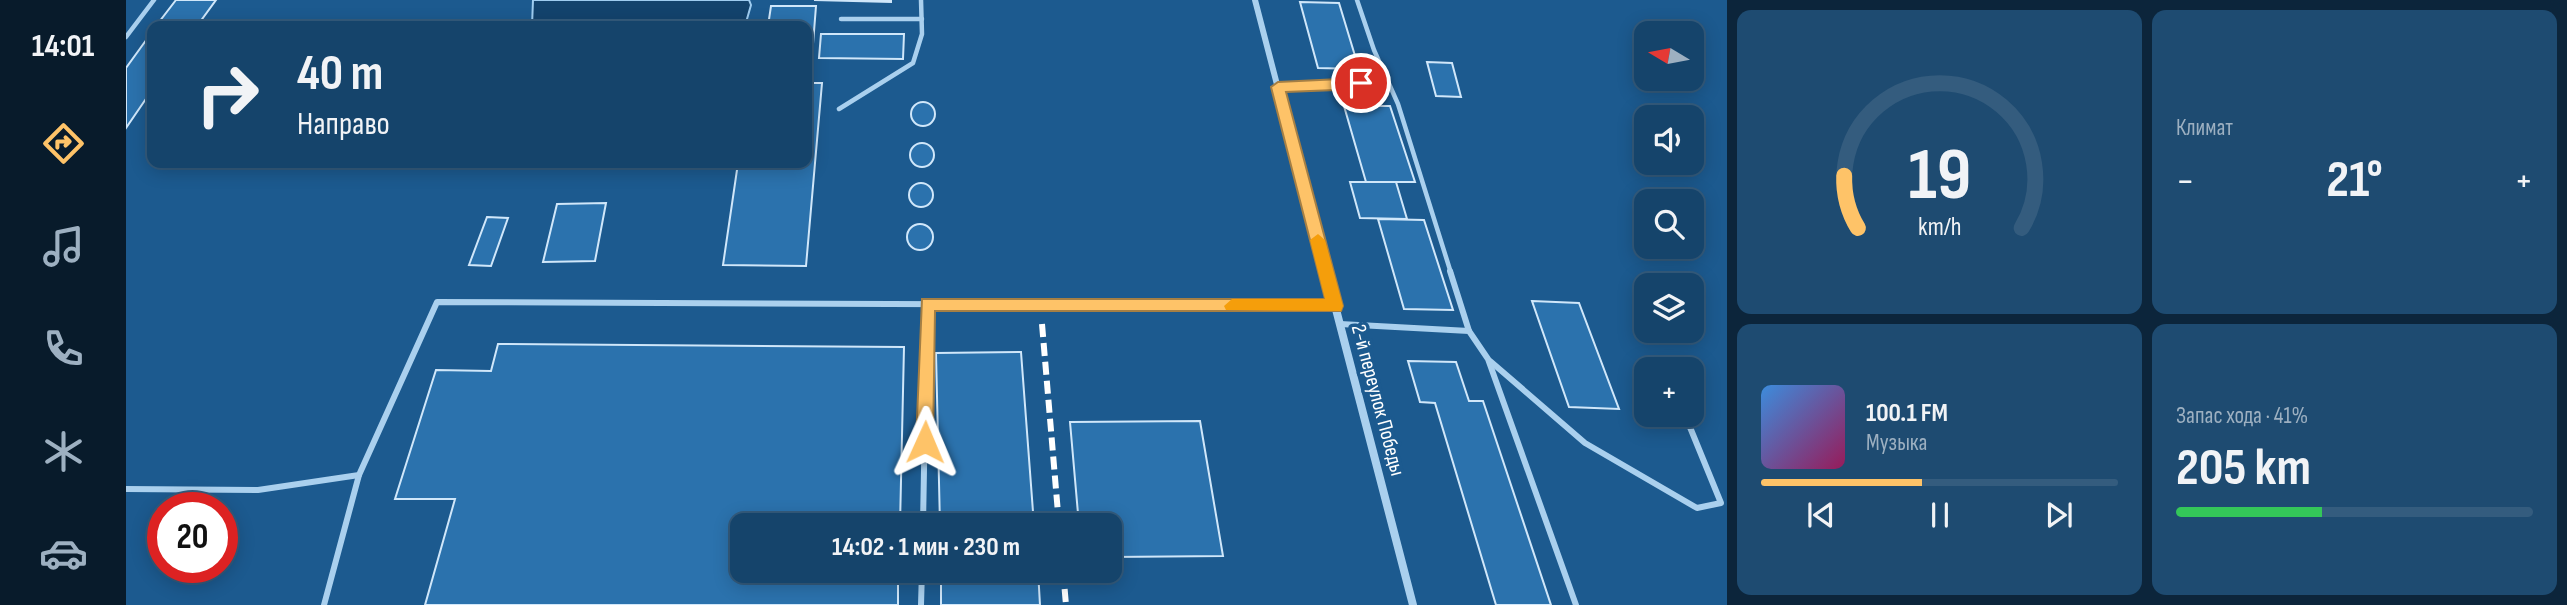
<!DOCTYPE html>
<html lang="ru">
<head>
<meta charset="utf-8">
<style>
	body { margin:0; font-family:"Sofia Sans Condensed",sans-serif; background:#1e4b71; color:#f1f3f6; height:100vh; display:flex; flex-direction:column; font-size:26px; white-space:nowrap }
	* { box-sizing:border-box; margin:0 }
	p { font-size:23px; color:#9db0c1 }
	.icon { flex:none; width:38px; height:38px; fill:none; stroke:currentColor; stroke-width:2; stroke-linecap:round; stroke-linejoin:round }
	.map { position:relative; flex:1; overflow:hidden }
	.sheet { display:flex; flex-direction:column; gap:10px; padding:10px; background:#0c253b; width:840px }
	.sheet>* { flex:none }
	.guide { position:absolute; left:21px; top:21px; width:665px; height:147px; border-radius:14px; box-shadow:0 4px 18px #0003,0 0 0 2px #345c7e; background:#15446b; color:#f1f3f6; overflow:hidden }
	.needle { width:46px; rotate:280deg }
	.buttons { position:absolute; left:1508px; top:21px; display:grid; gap:14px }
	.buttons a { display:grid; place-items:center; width:70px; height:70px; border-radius:14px; background:#15446b; box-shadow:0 4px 18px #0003,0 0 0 2px #345c7e; font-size:35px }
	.speed { position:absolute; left:21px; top:492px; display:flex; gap:14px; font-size:35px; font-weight:700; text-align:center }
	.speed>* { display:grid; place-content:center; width:91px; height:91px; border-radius:50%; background:#15446b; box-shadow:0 4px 18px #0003,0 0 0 2px #345c7e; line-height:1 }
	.speed .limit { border:10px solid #d22; background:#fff; color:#111 }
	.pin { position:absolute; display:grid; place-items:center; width:60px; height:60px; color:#fff; margin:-30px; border:4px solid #fff; border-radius:50%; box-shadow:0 2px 7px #0007 }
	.me { position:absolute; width:77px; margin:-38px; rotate:1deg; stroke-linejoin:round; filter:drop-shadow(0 0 5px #0008) }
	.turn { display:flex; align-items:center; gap:24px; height:147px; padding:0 35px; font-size:32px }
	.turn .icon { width:91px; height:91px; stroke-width:2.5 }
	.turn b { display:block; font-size:49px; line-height:60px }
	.big { font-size:52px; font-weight:700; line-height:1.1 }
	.sheet .card { flex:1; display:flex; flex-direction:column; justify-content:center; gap:10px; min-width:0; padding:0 24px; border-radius:14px; background:#1e4b71 }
	.sheet .dial { align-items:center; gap:0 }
	.dial svg { height:182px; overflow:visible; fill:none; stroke:#345c7e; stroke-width:7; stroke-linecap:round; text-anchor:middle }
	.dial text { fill:#f1f3f6; stroke:none }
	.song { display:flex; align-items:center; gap:21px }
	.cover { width:84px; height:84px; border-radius:10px; background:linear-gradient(135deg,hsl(210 70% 55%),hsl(330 70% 35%)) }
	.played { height:7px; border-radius:4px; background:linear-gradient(90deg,#fec368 45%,#345c7e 45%) }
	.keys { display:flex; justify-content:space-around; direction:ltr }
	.heat { display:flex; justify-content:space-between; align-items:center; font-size:38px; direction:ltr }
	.charge { height:10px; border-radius:5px; background:linear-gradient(90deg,#34c759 41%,#345c7e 0) }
	.sheet .tiles { flex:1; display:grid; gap:10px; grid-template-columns:repeat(2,1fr) }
	.trip { position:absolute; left:604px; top:513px; width:392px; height:70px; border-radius:14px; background:#15446b; box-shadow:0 4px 18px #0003,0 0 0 2px #345c7e; font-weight:700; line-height:70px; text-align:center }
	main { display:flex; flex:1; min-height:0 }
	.tabs { display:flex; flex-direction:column; width:126px; justify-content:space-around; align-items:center; background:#081b2b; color:#9db0c1 }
	.tabs .icon { width:49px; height:49px }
	.tabs .on { color:#fec368 }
	.tabs b { font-size:32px; color:#f1f3f6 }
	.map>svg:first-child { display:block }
	.water { fill:#13436d; stroke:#9eccf0; stroke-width:2 }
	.building { fill:#2b72ad; stroke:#d0e7fa; stroke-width:2 }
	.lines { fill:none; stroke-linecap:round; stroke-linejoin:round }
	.lane-far1 { stroke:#aad0ee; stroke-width:4.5 }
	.lane { stroke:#aad0ee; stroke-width:6 }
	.street-far1 { stroke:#aad0ee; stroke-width:6 }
	.street { stroke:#aad0ee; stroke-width:8 }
	.rail { stroke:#fff; stroke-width:6; stroke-dasharray:13 6; stroke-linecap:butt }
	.route { fill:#fec368; stroke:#a57f44; stroke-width:2 }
	.slow { fill:#f59e0b }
	.labels { text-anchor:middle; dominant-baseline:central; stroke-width:7; stroke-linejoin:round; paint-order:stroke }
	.street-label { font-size:21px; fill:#fff; stroke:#1c5a8f }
</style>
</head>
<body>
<main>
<nav class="tabs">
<b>14:01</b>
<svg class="icon on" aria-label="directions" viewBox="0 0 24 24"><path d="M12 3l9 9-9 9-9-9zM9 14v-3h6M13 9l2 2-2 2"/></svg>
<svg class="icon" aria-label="music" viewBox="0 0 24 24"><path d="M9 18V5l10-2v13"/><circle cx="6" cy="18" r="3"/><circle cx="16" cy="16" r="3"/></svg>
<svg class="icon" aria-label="phone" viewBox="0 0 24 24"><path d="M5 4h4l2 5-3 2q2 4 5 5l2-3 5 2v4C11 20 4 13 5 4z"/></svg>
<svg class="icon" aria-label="climate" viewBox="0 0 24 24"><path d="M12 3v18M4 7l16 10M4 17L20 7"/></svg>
<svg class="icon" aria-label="car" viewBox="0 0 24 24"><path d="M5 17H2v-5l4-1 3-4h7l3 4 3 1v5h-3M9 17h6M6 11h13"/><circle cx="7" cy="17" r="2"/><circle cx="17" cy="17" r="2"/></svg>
</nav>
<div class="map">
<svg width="1601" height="605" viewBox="0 0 1601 605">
	<rect width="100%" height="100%" fill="#1c5a8f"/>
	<path class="water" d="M407,0H623L625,5L619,26H406Z"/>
	<g class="building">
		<path d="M50,0H90L71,26H30Z"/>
		<path d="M688,0H765V2Z"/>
		<path d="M1174,2L1213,3L1233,69L1192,68Z"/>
		<path d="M645,6H690L684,82H681V26H642Z"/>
		<path d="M26,32V90L0,128V68Z"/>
		<path d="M695,34H778L777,59L693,58Z"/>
		<path d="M1301,62L1326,63L1335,97L1310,96Z"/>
		<path d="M681,83H696L680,266L597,265L612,163H681Z"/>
		<circle cx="797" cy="114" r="12"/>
		<path d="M1218,106H1264L1289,182H1240Z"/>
		<circle cx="796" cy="155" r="12"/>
		<path d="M1224,182H1270L1281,219L1234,218Z"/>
		<circle cx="795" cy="195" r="12"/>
		<path d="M480,203L469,261L417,262L431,204Z"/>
		<path d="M361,217L382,218L365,266L343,265Z"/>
		<path d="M1252,219L1298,220L1327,310L1278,309Z"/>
		<circle cx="794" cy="237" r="13"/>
		<path d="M1406,301L1453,303L1493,409L1443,407Z"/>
		<path d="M372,344L778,347L774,525H616V570H772V605H299L329,499H269L310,370L365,371Z"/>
		<path d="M895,352L908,525H814L810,353Z"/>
		<path d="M1282,361L1330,362L1343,401H1357L1425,605H1370L1309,403L1294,402Z"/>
		<path d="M1074,421L1097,556L984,557V525H953L944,422Z"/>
		<path d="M815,570H912L914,605H815Z"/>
	</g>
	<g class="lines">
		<g class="lane-far1">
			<path d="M1231,0L1248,50L1272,104L1325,273"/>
			<path d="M715,19H796"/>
			<path d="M0,37L28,0"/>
			<path d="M1152,87L1262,82"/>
			<path d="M713,109L787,63L796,34L795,0"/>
		</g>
		<g class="lane">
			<path d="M1324,271L1343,331"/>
			<path d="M1214,324L1343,331L1362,359L1450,605"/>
			<path d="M1364,361L1459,443L1571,508L1595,503L1559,415"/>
			<path d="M0,489L132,490L233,475L311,302L1209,306"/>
			<path d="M797,525L801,304"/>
			<path d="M198,605L233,475"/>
			<path d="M795,605L796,570"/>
		</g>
		<path class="street-far1" d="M1129,0L1200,273"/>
		<path class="street" d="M1200,271L1287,605"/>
		<g class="rail">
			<path d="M916,324L933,525"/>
			<path d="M937,570L940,605"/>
		</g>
	</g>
	<path class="route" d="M1235,78L1241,83L1235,89L1160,92L1217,306L1215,311H809L807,442L805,448H792L790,442L796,299H1199L1145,87L1152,82Z"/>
	<path class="slow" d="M1192,234L1199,240L1217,306L1215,311L1100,310L1098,306L1106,299H1199L1184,240Z"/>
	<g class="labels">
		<g class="street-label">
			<text transform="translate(1252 400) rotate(75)">2-й переулок Победы</text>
		</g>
	</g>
</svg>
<div class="buttons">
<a><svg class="needle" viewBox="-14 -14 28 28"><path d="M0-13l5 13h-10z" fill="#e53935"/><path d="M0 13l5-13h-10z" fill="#9db0c1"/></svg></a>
<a><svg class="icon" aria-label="sound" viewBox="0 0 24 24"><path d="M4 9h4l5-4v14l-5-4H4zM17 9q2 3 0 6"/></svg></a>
<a><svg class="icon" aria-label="search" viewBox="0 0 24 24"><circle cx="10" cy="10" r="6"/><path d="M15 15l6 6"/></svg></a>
<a><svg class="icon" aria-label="layers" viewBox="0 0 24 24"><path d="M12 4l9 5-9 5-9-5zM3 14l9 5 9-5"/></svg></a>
<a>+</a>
</div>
<div class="speed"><div class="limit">20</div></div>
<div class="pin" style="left:1235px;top:83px;background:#d93025"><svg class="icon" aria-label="arrive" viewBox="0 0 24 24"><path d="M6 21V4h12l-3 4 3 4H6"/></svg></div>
<svg class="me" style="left:799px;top:442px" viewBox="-20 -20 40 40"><path d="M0-17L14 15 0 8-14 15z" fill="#fec368" stroke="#fff" stroke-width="4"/></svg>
<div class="trip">14:02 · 1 мин · 230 m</div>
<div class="guide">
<div class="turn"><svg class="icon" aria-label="right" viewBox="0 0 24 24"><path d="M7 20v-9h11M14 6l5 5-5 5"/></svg><div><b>40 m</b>Направо</div></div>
</div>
</div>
<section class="sheet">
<div class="tiles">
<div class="card dial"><svg viewBox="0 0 100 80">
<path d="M14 69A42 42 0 1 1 86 69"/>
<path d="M14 69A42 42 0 0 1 8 46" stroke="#fec368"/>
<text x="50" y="56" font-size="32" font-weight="700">19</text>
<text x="50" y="72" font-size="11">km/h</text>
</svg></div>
<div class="card"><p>Климат</p>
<div class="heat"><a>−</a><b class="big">21°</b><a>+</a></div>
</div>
<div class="card">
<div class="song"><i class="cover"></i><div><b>100.1 FM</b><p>Музыка</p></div></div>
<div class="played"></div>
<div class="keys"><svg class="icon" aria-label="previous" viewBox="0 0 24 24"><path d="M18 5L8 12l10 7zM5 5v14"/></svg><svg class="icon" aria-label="pause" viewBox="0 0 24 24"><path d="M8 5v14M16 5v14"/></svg><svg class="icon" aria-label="next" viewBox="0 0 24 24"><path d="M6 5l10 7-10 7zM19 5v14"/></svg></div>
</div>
<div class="card"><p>Запас хода · 41%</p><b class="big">205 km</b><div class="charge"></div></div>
</div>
</section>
</main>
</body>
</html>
